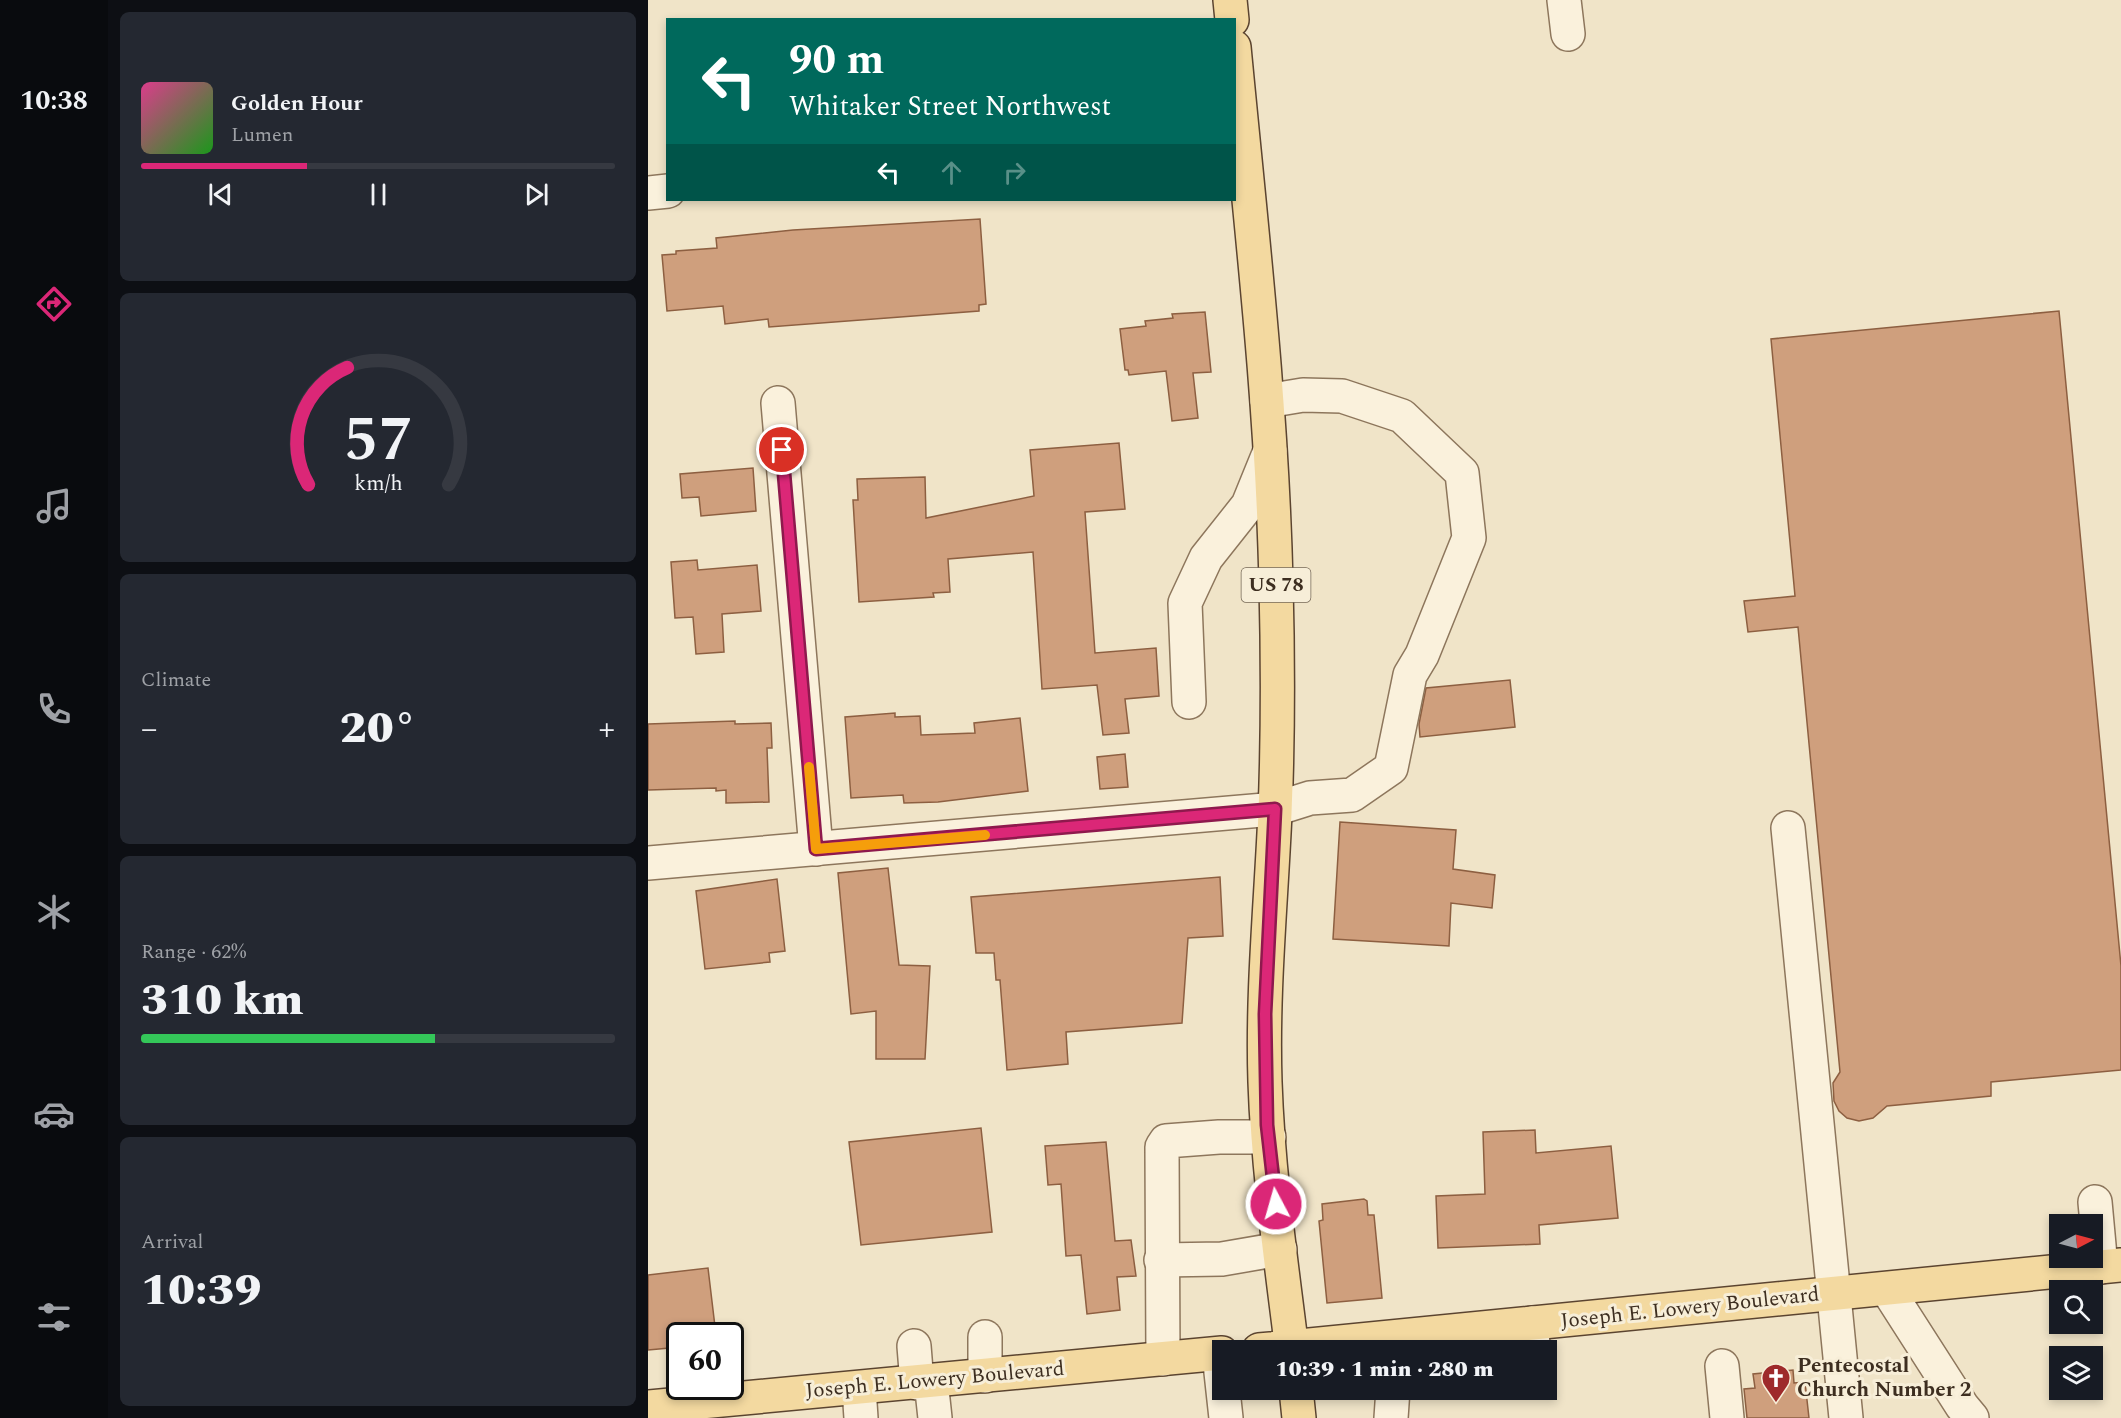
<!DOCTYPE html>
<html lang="en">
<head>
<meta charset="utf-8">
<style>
	body { margin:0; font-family:Spectral,serif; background:#242831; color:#f1f3f6; height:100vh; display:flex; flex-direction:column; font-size:22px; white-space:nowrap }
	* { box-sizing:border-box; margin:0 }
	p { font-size:20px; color:#9ea1a6 }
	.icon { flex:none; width:33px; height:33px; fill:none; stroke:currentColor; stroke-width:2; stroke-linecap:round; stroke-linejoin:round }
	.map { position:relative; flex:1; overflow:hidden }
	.drawer { display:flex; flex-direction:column; gap:12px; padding:12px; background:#0d0f14; width:540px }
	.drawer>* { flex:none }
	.banner { position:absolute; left:18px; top:18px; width:570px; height:183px; border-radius:0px; box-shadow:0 3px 9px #0003; background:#00695c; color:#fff; overflow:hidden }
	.needle { width:39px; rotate:84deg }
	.buttons { position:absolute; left:1401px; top:1214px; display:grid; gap:12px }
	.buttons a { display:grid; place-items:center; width:54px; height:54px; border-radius:0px; background:#171b24; box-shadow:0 3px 9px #0003; font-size:30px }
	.speed { position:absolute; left:18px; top:1322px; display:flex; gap:12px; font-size:30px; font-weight:700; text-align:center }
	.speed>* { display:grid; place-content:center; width:78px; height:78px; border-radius:50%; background:#171b24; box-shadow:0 3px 9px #0003; line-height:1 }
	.speed .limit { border:3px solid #111; border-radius:9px; background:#fff; color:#111 }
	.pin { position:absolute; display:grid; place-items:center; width:51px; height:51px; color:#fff; margin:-26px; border:3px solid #fff; border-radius:50%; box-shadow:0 2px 6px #0007 }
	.me { position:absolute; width:66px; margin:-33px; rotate:354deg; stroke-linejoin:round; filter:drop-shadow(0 0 4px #0008) }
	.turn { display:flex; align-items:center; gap:21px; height:126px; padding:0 24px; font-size:27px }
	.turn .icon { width:78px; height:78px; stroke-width:2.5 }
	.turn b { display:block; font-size:42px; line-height:51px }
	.lanes { display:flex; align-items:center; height:57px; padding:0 24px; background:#0003; justify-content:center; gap:30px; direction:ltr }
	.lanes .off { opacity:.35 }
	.big { font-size:45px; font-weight:800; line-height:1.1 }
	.drawer .widget { flex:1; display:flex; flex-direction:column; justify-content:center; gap:9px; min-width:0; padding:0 21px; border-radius:9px; background:#242831 }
	.drawer .dial { align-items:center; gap:0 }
	.dial svg { height:156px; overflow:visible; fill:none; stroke:#363941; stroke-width:7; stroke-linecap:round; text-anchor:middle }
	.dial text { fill:#f1f3f6; stroke:none }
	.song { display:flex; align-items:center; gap:18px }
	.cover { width:72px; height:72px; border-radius:9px; background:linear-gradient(135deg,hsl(330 70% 55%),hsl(120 70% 35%)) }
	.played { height:6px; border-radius:3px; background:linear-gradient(90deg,#db2777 35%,#363941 35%) }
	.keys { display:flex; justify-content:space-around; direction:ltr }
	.heat { display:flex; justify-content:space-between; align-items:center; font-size:33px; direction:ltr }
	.charge { height:9px; border-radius:4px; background:linear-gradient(90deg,#34c759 62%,#363941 0) }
	.trip { position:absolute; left:564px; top:1340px; width:345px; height:60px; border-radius:0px; background:#171b24; box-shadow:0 3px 9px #0003; font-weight:800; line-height:60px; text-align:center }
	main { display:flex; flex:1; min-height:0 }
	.tabs { display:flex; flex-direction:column; width:108px; justify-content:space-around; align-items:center; background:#090b0e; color:#9ea1a6 }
	.tabs .icon { width:42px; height:42px }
	.tabs .on { color:#db2777 }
	.tabs b { font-size:27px; color:#f1f3f6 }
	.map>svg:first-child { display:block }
	.building { fill:#cf9f7d; stroke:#8d5f41; stroke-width:1.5 }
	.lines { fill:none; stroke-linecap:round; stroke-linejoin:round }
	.minor-casing { stroke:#8d765c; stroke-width:36 }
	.major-casing { stroke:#5b4430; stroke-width:36 }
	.minor { stroke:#faf1dc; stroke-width:33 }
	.major { stroke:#f3d9a0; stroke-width:33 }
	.route-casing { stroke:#8e194d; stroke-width:15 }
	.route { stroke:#db2777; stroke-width:10 }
	.slow { stroke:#f59e0b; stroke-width:10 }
	.labels { text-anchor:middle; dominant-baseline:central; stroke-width:6; stroke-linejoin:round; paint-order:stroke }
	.shield { fill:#f7eed8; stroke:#756857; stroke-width:1.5 }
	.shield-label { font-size:20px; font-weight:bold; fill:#3d2e20 }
	.street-label { font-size:21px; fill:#3d2e20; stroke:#f7eed8 }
	.poi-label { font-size:21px; font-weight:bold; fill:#3d2e20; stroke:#f7eed8; text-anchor:start }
</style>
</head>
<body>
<main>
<nav class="tabs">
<b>10:38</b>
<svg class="icon on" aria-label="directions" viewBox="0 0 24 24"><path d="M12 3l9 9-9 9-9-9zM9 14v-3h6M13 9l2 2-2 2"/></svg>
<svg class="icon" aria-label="music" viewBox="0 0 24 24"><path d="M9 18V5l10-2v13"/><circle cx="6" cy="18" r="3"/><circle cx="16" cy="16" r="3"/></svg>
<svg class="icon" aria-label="phone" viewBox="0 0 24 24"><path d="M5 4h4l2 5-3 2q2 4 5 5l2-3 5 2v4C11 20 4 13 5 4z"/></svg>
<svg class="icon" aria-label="climate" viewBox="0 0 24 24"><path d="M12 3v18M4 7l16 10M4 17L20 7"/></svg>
<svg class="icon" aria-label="car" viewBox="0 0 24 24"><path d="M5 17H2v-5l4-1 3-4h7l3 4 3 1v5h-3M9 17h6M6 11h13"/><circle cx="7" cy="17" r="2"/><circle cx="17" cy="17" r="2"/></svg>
<svg class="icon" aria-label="filters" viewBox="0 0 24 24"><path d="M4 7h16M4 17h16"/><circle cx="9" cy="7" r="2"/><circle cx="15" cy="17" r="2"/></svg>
</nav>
<section class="drawer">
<div class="widget">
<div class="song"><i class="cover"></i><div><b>Golden Hour</b><p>Lumen</p></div></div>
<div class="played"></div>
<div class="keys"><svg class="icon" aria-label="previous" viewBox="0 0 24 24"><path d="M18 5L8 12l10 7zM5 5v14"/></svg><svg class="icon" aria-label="pause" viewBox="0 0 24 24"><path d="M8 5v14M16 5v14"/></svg><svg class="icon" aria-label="next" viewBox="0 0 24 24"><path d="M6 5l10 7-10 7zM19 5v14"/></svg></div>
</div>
<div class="widget dial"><svg viewBox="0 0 100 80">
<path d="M14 69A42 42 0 1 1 86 69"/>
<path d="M14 69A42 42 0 0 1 34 9" stroke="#db2777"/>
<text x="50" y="56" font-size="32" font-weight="700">57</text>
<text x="50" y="72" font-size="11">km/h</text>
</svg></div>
<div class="widget"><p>Climate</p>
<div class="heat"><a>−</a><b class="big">20°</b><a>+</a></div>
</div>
<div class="widget"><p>Range · 62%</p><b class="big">310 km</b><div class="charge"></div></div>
<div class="widget"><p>Arrival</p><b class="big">10:39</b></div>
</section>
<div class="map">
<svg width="1473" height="1418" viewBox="0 0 1473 1418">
	<rect width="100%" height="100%" fill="#f0e4c8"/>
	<g class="building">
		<path d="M332,219L338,304L331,305V311L121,327L120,319L77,324L75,306L19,311L14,255L28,254V251L69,248L68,238L145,230Z"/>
		<path d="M1411,311L1473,966V1070L1343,1082V1096L1239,1106L1225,1118L1211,1121L1199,1118L1191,1111L1186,1101L1185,1083L1192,1072L1150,627L1100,632L1096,601L1147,596L1123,339Z"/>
		<path d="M557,312L563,372L545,373L550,418L524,421L518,371L481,375L480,370H477L472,329L498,326L497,321L525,318L524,314Z"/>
		<path d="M471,443L477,509L437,512L447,653L508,648L511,696L477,699L481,733L455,735L449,685L394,689L385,552L300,559L302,592L285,593L286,597L211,602L205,500H210L209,479L277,477L278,518L386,496L382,450Z"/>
		<path d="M105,468L108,511L53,516L51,497L34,498L32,474Z"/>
		<path d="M49,560L50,570L109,565L113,611L74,614L76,652L48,654L45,617L27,618L23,562Z"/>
		<path d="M862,680L867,727L772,737L771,724L778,688Z"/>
		<path d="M247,713V717L272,716L273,735L327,733L326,723L372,718L380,791L290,802L256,803L255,795L203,798L197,717Z"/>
		<path d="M87,721V724L123,723L124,748H119L121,802L78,803V790L68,791V788L0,790V724Z"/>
		<path d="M477,754L480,787L452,789L449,757Z"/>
		<path d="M692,822L808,830L805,869L847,875L844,908L803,903L801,946L685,939Z"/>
		<path d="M240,868L251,965L282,966L277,1059H228V1011L203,1014L190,873Z"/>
		<path d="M572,877L575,936L540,938L534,1023L418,1032L420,1064L359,1070L352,980H348L346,953H328L323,897Z"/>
		<path d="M129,879L137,951L121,953L122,962L57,969L48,891Z"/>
		<path d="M333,1128L344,1232L213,1245L201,1142Z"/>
		<path d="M887,1130L888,1153L963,1146L970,1218L891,1225L892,1244L790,1248L788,1196L837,1194L835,1132Z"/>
		<path d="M458,1142L467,1241L483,1240L488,1276L469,1277L472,1310L439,1314L433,1255L418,1256L413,1184L400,1185L397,1146Z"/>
		<path d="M716,1199L719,1201L720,1215H726L734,1298L679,1303L671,1221L675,1220L674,1204Z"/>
		<path d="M60,1268L68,1335H32V1347L0,1350V1275Z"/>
		<path d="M1145,1370L1146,1383L1157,1382L1161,1418H1099L1096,1389L1107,1388L1105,1374Z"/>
	</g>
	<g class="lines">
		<g class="minor-casing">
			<g id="minor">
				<path d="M916,0L920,34"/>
				<path d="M0,193L20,191"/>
				<path d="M130,403L168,849"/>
				<path d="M541,702L537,603L558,558L600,505L622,451"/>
				<path d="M1140,828L1198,1418"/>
				<path d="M0,863L627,809L662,798L704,795L743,768L762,675L774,655L821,538L814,473L754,416L694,396L655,395L619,401"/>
				<path d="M1447,1202L1453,1267"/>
				<path d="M513,1260L574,1259L632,1249"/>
				<path d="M1239,1289L1314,1406L1324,1418"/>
				<path d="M884,1323L885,1350"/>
				<path d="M337,1337V1376"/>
				<path d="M266,1346L269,1383"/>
				<path d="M571,1354L578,1418"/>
				<path d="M515,1359L514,1147L518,1141L571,1137H621"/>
				<path d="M1074,1366L1079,1418"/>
				<path d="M283,1381L287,1418"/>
				<path d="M211,1388L213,1418"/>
				<path d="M743,1418L745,1389"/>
			</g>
		</g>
		<g class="major-casing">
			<g id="major">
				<path d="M582,0L584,20"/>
				<path d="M586,47C603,226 624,404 628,584C630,660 630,737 627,813C623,903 614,993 617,1082C620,1171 633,1261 644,1350"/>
				<path d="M611,1350L1473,1265"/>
				<path d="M648,1389L651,1418"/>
				<path d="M0,1407L574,1353"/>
			</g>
		</g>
		<use href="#minor" class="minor"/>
		<use href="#major" class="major"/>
	</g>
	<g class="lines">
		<g class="route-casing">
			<path id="route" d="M134,450L168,849L627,809L617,1014L619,1125L628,1204"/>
		</g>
		<use href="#route" class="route"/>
		<path class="slow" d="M161,767L168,849L337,835"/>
	</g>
	<defs>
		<g id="church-pin" transform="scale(1.5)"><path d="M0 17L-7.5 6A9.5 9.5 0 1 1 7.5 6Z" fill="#9e2a2b" stroke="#f7eed8"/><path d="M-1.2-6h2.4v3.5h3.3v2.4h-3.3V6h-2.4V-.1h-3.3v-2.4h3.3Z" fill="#fff"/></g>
	</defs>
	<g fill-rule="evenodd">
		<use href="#church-pin" x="1128" y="1378"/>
	</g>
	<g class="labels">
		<rect class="shield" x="593.5" y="568" width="69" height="34" rx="4.5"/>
		<g class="shield-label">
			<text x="628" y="585">US 78</text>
		</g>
		<g class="street-label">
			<text transform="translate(1042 1308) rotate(-6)">Joseph E. Lowery Boulevard</text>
			<text transform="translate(287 1380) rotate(-5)">Joseph E. Lowery Boulevard</text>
		</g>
		<g class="poi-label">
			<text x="1149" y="1366">Pentecostal<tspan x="1149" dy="24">Church Number 2</tspan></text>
		</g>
	</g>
</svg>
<div class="buttons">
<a><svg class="needle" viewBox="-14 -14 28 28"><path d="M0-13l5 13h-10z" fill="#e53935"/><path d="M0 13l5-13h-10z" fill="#9ea1a6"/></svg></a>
<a><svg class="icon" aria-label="search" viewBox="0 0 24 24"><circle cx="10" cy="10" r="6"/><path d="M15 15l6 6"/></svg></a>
<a><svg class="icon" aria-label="layers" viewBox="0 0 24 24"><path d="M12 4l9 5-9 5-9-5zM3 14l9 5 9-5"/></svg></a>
</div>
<div class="speed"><div class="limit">60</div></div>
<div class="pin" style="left:134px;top:450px;background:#d93025"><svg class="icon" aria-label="arrive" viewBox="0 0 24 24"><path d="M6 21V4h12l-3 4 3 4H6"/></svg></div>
<svg class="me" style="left:628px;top:1204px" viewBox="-20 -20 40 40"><circle r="17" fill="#db2777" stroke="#fff" stroke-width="3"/><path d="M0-11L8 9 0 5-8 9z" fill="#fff"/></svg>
<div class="trip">10:39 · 1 min · 280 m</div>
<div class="banner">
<div class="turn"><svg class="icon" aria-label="left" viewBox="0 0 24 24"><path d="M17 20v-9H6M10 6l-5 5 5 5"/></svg><div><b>90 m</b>Whitaker Street Northwest</div></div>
<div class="lanes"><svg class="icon" aria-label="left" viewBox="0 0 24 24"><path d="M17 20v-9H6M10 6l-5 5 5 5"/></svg><svg class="icon off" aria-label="ahead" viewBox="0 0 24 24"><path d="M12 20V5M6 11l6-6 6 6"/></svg><svg class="icon off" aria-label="right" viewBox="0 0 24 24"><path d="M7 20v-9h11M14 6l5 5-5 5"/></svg></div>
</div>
</div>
</main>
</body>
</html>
